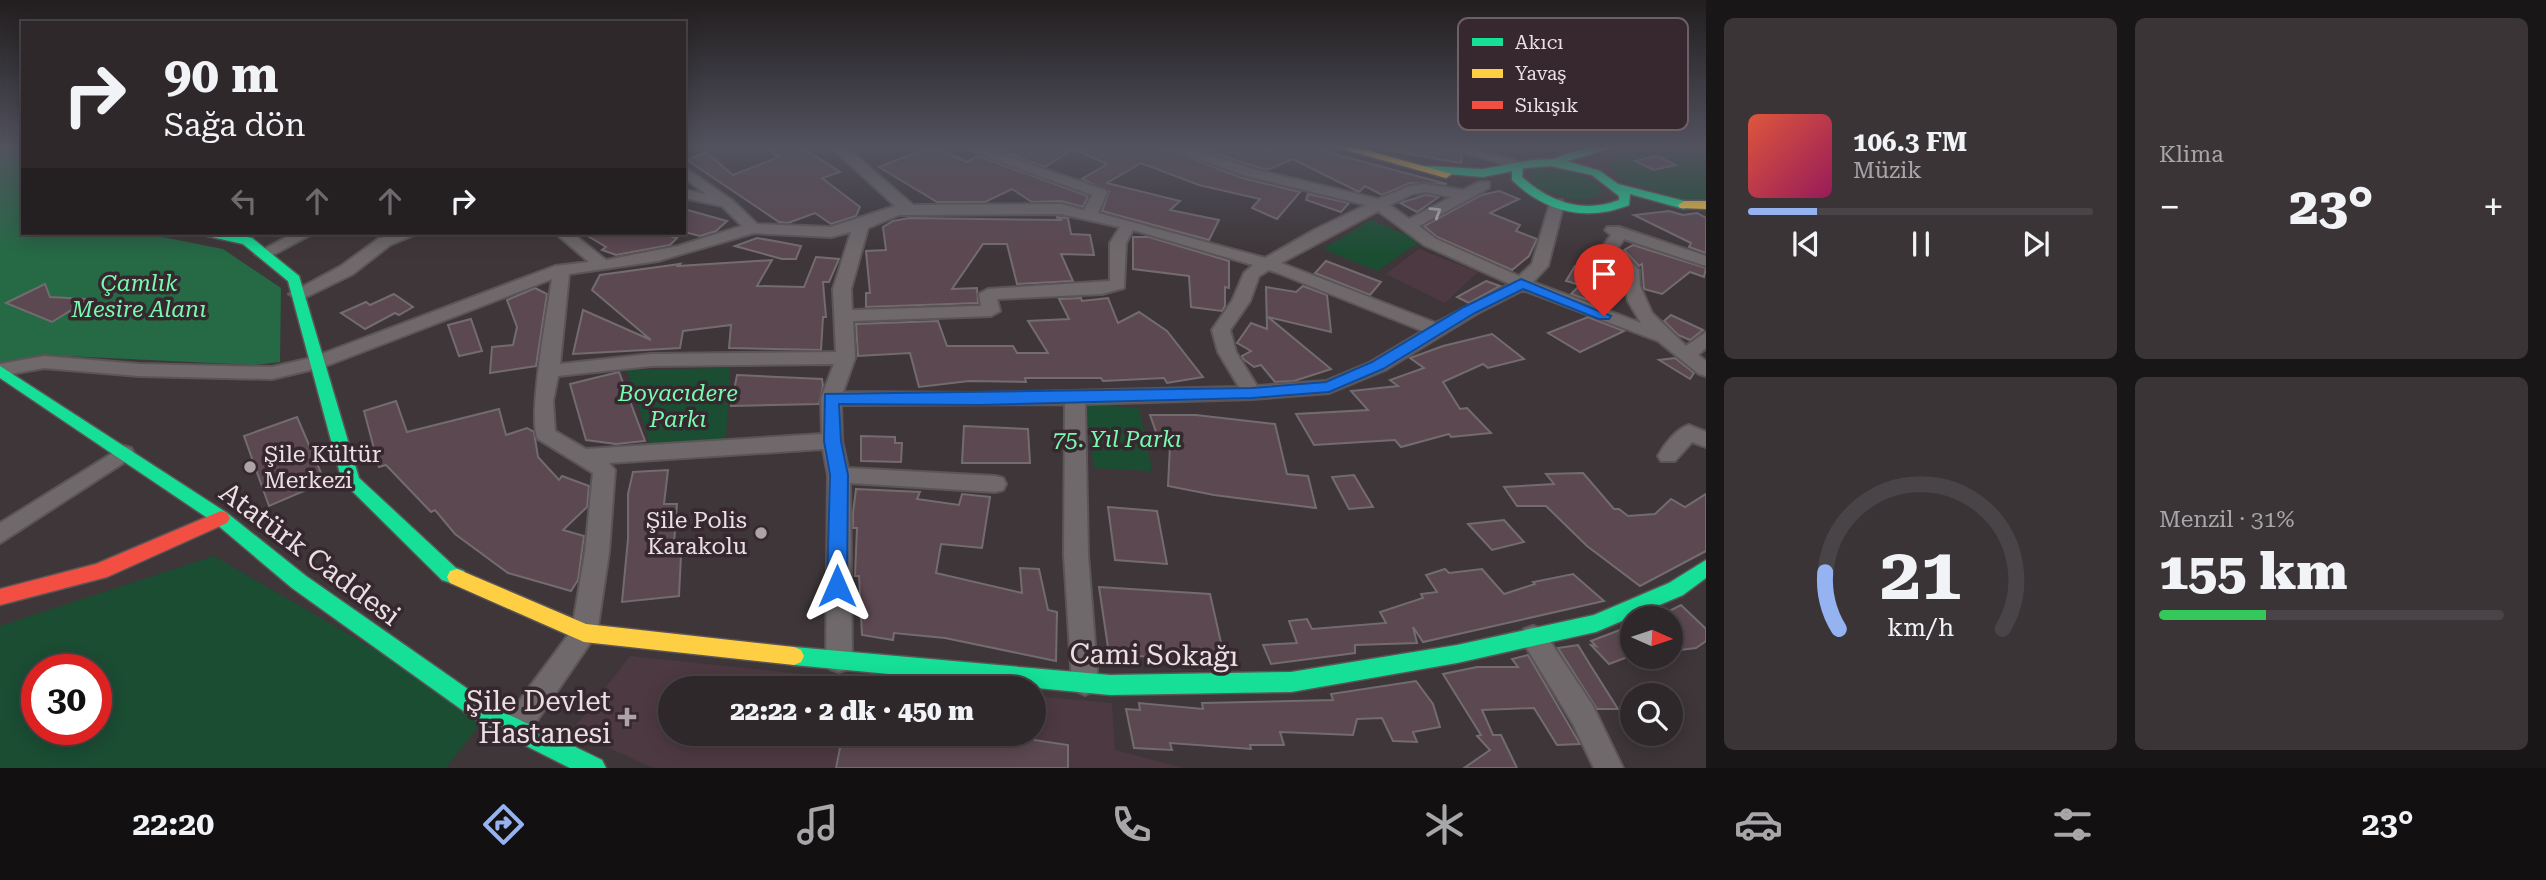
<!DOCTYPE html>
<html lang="tr">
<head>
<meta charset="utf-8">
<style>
	body { margin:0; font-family:"Roboto Serif",serif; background:#3a3437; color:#f1f3f6; height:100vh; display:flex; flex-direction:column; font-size:26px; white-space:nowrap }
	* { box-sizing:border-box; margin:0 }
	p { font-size:23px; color:#a7a6a9 }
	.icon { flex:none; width:38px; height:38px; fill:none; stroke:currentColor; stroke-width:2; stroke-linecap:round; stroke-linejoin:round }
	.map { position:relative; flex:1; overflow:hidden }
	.drawer { display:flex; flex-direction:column; gap:18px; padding:18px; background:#191618; width:840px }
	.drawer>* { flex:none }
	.top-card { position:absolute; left:21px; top:21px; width:665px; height:214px; border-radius:0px; box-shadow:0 4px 18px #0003,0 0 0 2px #494447; background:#2e282b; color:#f1f3f6; overflow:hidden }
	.needle { width:46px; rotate:93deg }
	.tools { position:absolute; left:1620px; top:606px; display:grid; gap:14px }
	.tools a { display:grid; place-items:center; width:63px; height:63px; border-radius:50%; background:#2e282b; box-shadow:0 4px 18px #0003,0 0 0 2px #494447; font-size:35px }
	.speed { position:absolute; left:21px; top:654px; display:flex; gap:14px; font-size:35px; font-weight:700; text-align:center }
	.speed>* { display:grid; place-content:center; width:91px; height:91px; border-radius:50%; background:#2e282b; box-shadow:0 4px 18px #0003,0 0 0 2px #494447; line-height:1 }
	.speed .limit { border:10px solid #d22; background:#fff; color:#111 }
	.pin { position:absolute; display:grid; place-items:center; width:60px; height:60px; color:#fff; margin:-72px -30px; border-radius:50% 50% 50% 0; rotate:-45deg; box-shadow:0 0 7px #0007 }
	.pin .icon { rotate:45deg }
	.me { position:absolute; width:77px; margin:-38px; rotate:0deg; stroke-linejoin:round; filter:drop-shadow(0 0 5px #0008) }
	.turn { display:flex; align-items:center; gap:24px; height:147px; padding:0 28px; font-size:32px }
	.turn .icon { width:91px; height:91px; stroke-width:2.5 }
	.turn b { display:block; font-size:49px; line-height:60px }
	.lanes { display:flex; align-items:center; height:66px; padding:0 28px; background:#0003; justify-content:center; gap:35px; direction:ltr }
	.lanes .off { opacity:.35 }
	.big { font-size:52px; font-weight:800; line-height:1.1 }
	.drawer .card { flex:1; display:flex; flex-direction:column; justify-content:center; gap:10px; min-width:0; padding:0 24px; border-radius:10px; background:#3a3437 }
	.drawer .dial { align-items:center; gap:0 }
	.dial svg { height:182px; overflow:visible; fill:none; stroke:#494447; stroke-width:7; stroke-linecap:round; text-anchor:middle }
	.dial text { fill:#f1f3f6; stroke:none }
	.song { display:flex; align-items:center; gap:21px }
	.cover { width:84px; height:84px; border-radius:10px; background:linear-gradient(135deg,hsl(10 70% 55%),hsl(330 70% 35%)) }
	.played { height:7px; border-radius:4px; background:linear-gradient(90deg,#95b2f1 20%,#494447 20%) }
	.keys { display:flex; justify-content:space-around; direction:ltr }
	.heat { display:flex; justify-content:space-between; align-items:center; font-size:38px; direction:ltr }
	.charge { height:10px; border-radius:5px; background:linear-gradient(90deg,#34c759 31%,#494447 0) }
	.drawer .tiles { flex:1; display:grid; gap:18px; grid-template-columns:repeat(2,1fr) }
	.trip { position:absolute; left:658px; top:676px; width:388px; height:70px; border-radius:35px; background:#2e282b; box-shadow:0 4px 18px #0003,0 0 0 2px #494447; font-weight:800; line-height:70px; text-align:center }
	.tab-bar { display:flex; height:112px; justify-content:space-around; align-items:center; background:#121011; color:#a7a6a9 }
	.tab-bar .icon { width:49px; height:49px }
	.tab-bar .on { color:#95b2f1 }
	.tab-bar b { font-size:32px; color:#f1f3f6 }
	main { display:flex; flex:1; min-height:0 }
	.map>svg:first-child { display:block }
	.built { fill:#4d3942 }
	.green { fill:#1b4d33; fill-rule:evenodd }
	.forest { fill:#256945 }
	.building { fill:#5c4851; stroke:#736c6e; stroke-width:2 }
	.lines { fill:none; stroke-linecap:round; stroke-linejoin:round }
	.street-casing { stroke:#5c5557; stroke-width:4 }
	.fast-casing { stroke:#5c5557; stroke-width:3 }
	.slow-casing { stroke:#5c5557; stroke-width:3 }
	.jam-casing { stroke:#5c5557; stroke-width:3 }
	.street { fill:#6f696b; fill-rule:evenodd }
	.fast { fill:#16e098; fill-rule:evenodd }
	.slow { fill:#ffcf43; fill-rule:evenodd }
	.jam { fill:#f24e42; fill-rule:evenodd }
	.oneway { stroke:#bfb6ba }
	.route { fill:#1a73e8; stroke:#114b97; stroke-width:2 }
	.poi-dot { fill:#aea4a8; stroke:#36282e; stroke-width:2.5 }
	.labels { text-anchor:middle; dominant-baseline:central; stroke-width:7; stroke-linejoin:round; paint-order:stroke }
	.park-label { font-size:23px; font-style:italic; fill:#77faaf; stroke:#36282e }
	.poi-label { font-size:23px; fill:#eae0e4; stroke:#36282e; text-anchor:start }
	.near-street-label { font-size:28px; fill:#eae0e4; stroke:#36282e }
	.near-poi-label { font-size:28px; fill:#eae0e4; stroke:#36282e; text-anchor:end }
	.key { fill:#36282e; stroke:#6c5f65; stroke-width:2 }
	.key-label { font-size:19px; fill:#eae0e4 }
</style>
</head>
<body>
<main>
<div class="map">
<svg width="1706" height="768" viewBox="0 0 1706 768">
	<rect width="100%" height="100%" fill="#3e3639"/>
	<g class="built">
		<path d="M1419,249L1478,272L1445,303L1386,274Z"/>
		<path d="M630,656L937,688H670V733H1034V696L1112,703L1115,750L1184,768H653L572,731Z"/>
	</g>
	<g class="green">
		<path d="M1706,146V200H1683L1618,179L1610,164L1618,153Z"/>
		<path d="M1535,169C1559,169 1583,170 1600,188L1601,193C1582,207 1552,195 1534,184L1529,173Z"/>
		<path d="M1371,220L1421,241L1377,271L1323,249Z"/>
		<path d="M730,368L726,439L651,446L627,370Z"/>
		<path d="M1085,404L1139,408L1152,471L1094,468Z"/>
		<path d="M214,556L487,715L446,768H0V626ZM37,670H96V730H37Z"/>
	</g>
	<path class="forest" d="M0,146H23V233H142L223,249L281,288L280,362L253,365L45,355L0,365Z"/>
	<g class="building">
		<path d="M763,146H800L840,172L822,178L860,207L856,216L831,224L815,213L788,223L779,222L687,160L706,152L733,175L779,157Z"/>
		<path d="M933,146L967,162L977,156L1088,196L1083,207L1061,201L1032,202L1012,189L985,202H937L879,167Z"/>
		<path d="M996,146H1158L1242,178L1300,192L1277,219L1252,208L1260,199L1199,185L1141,163L1107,183L1180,201L1170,210L1219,220L1209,240L1102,211L1109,192L1082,179L1107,164L1074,149L1045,167L992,148Z"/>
		<path d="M1190,146H1318L1330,153L1447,184L1410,183L1382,195L1365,186L1359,192L1293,159L1267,170Z"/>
		<path d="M1385,146H1437L1462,154L1461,163L1381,149Z"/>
		<path d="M1657,156L1676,165L1654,170L1635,161Z"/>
		<path d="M1499,191L1519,199L1490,213L1520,225L1516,231L1537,239L1529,256L1512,270L1437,237L1424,226L1481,195Z"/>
		<path d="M1308,194L1349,203L1341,212L1306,200Z"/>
		<path d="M1425,195L1439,197L1417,212L1400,203Z"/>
		<path d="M684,209L727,221L716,231L700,236L684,232Z"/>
		<path d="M1669,211L1683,215L1697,213L1706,218V253L1689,247L1691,243L1634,215Z"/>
		<path d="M1056,217L1068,218L1071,234L1090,235L1094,255L1061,254L1073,281L1017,284L1007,244H983L952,289L977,288L978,303L866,307V293H870L866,251L886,250L883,227L893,221L909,218L1062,220Z"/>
		<path d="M583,233H660L677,238L670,245L616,255L602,250L606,247Z"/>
		<path d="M1133,237H1149L1229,261V288L1225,287V306L1222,311L1191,307L1189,276L1133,269Z"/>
		<path d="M757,238L780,242L801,246L796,259H782L735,246Z"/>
		<path d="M1633,245L1706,268L1704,277L1690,272L1662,294L1644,289L1642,264L1639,266L1624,250Z"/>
		<path d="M816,257L839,259L829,282H823L826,317H823L821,350L729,348L731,325L683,331L680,348L573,354L583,310L651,340L592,290L600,275L680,264L678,266L772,260L757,286L804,287Z"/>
		<path d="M1608,260L1621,275L1610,281L1599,304L1571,294L1580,285L1566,281L1575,266L1588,271Z"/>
		<path d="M1326,261L1381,282L1370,295L1315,273Z"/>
		<path d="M1486,281L1500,286L1469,303L1457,297Z"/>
		<path d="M45,284L50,297L89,299L52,322L6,303Z"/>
		<path d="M1303,286L1327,295L1331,332L1268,317L1331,369L1294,381L1275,382L1261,365L1254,367L1243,359L1242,356L1251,351L1237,343L1251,323L1267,329L1266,287L1296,292Z"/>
		<path d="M535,288L547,294L536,366L490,373L492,347L513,345L517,327L507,300Z"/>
		<path d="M394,294L413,307L399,315L395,313L365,329L341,313L366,302L370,305Z"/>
		<path d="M1081,298L1082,301L1108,298L1118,323L1139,312L1167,331L1203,377L1167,383L1164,378L1103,381L1101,378H1025L1026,382L969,381L919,387L910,353L858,356L856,324L938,321L947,346H1013L1017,353H1048L1028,321L1069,319L1059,299Z"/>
		<path d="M1671,315L1703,330L1690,340L1678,335L1664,321Z"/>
		<path d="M1588,317L1624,331L1580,352L1548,333Z"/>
		<path d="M471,319L482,351L459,356L448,325Z"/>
		<path d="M1492,334L1524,359L1488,368L1483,364L1443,382L1460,409L1467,408L1491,433L1451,437L1449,434L1401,447L1395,440L1314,445L1296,414L1368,410L1351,391L1398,386L1390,380L1424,368L1410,358L1443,346Z"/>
		<path d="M1675,358L1694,373L1690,379L1659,360Z"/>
		<path d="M619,372L645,441L616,444L586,440L570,384Z"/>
		<path d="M737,375L822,379L823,386L819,404L731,406Z"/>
		<path d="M396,401L407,432L499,409L506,435L527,428L534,432L538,457L559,480L562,476L589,486L587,507L563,530L584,536L578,580L571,591L508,573L455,534L435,510L431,512L386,465L379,467L364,411Z"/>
		<path d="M1150,415H1196L1275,424L1287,474L1308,476L1316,508L1214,495L1168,486L1170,446H1161Z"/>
		<path d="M297,417L325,482L269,506L244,436Z"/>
		<path d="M964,426L1028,429L1030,463H962Z"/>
		<path d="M861,436L895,437V443H902L901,462L861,461Z"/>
		<path d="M668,470L664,504H677L673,556L681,555L679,596L622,602L628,539V494L633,472Z"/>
		<path d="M1583,473L1614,509H1619L1628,516L1655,514L1671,499L1685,507L1706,494V551L1640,586L1587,546L1546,506H1517L1504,487L1554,484L1546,474Z"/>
		<path d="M1354,475L1373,507L1349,509L1332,477Z"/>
		<path d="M856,489L920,492L917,499L959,505L962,494L990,497L982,548L941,544L936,573L1022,593L1020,568L1039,569L1048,610L1057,612L1056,661L945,638L894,633L893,640L862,635L859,576H855L857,528H853V513Z"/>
		<path d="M1108,507L1157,511L1167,564L1115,560Z"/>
		<path d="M1504,520L1524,542L1492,550L1468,524Z"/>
		<path d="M1445,569L1449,573L1482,569L1504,594L1535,584L1533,582L1573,574L1604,601L1423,642L1413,627L1417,643L1355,645V653L1271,664L1263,645L1297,643L1289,621L1307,619L1312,629L1386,623L1380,612L1423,598L1421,594L1437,592L1426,575Z"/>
		<path d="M1099,587L1210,594L1224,656L1151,650L1152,657L1109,654Z"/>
		<path d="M1681,605L1706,629V641L1696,648L1671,651V618L1663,614Z"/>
		<path d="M1633,625V655L1609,664L1591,645L1596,646L1591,641Z"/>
		<path d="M1578,645L1589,663L1618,709H1597L1558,648Z"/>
		<path d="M1528,655L1580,744L1557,745L1534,708L1482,710L1493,735H1501L1517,768H1464L1490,750L1477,736L1481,735L1443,674L1477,667H1518L1512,659Z"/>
		<path d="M1416,681L1433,704L1440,727L1413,732L1417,742L1393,741L1382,718L1357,719L1353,735L1280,732L1284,745H1250L1251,749L1170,743L1172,750L1134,748L1126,709L1140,710L1139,703L1203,709L1202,703L1333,700L1331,694Z"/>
		<path d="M843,733H987L1068,745V768H836Z"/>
	</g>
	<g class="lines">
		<g class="street-casing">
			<g id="street">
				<path d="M684,146H692L684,150Z"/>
				<path d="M830,146H845L913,205L1061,204L1084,210L1092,195L957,146H977L1105,190L1107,193L1098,213L1265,258L1314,230L1366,205L1243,175L1161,146H1182L1253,169L1378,199L1410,186L1425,184L1463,190L1479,182H1489V188L1419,226L1436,239L1519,276L1532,264L1550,203L1552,200H1562L1564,203L1548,266L1533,282L1641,323L1628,301L1623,271L1601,249L1611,235L1605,230L1607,227H1619L1706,256V266L1624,239L1618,248L1639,270L1640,286L1652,313L1686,346L1706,332V348L1698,355L1706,361V376L1699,374L1658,341L1523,290L1476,314L1385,370L1329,393L1252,399L1085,404L1088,555L1098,683L1094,691L1085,695L1076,691L1072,683L1064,555L1065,404L841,405L842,441L848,468L995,476L1003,478L1006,484L1003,490L995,492L850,483L852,661L848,669L839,672L830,669L826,661L828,475L823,449L609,463L615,470L609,552L597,633L525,738L515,742L505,738L501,729L505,720L572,630L585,552L593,473L538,439C527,421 548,308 552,279L323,367L272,379L139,376L44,368L0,376V364L44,356L139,364L272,367L311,358L555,266L589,262L555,233H572L606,260L678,246L742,226L722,206L684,198V190L706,194L684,178V167L733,201L757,224L831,227L895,206ZM1425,192L1451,197L1409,219L1390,205L1413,194ZM1378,211L1424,245L1510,284L1436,323L1281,263ZM909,215L1061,214L1120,227L1110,243V281L988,289L979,294L981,306L852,310L851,289L868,228L899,215ZM1133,230L1253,265L1244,273L1232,301L1212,330L1218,352L1239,387L981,393L843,392L855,358L853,321L991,316L1000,311L997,299L1102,294L1124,288L1126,243ZM851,232L833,289L836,352L651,354L560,364L569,274L658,261L754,233L831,237ZM1269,270L1278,273L1423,331L1371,362L1326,381L1257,386L1236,352L1230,330L1250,301L1259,276ZM834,364L821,398L822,434L586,449L555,431L553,401L558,376L651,366Z"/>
				<path d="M1441,146H1464L1530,165L1523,169Z"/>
				<path d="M294,233H314L269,257L263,259L255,254Z"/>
				<path d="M396,233H419L390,245L353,274L304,298L298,299L289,294L341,266L378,239Z"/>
				<path d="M1689,425L1706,432V447L1692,442L1675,461H1661L1658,456C1664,445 1676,429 1689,425Z"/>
				<path d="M124,446L131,448L134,453L131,458L0,543V523Z"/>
				<path d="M1533,626L1542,629L1593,706L1623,768H1594L1573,724L1520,637L1524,629Z"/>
			</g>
		</g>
		<g class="fast-casing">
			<g id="fast">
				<path d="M1598,146L1615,147L1567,161L1600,171L1618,184L1688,202L1690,205L1684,209L1630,194L1629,205C1586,222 1545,212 1512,180V171L1483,177L1426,172L1420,169L1426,166L1483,169L1532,160L1554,159L1568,153ZM1551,166L1592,175L1619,196V200C1583,214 1549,202 1522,177L1523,168Z"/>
				<path d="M206,233H228L252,238L299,276L359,478L456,568L464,571L467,577L464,583L457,585L442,580L342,481L288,281L243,244L207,236Z"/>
				<path d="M0,366L227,513L306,576L495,708L602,760L606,768H570L479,722L292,588L215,523L0,378Z"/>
				<path d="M1706,560V578L1683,595L1596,632L1457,663L1291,692L1110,695L794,665L787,662L784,656L787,650L794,647L1110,675L1291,672L1457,645L1594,615L1669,583Z"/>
			</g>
		</g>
		<g class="slow-casing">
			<g id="slow">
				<path d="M1332,146H1351L1452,174L1446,178Z"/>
				<path d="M1684,201H1706V209L1680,208L1678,205Z"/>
				<path d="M457,569L586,624L794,647L801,650L804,656L801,662L794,665L584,642L450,583L447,577L450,571Z"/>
			</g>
		</g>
		<g class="jam-casing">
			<path id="jam" d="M221,511L227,513L230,518L227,523L107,577L0,605V589L96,564Z"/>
		</g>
		<use href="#street" class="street"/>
		<use href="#fast" class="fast"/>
		<use href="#slow" class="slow"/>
		<use href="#jam" class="jam"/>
	</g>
	<defs><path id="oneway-chevron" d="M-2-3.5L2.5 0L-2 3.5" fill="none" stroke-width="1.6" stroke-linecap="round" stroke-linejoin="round" transform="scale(1.75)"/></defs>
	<use class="oneway" href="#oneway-chevron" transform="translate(1436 212) rotate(-32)"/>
	<linearGradient id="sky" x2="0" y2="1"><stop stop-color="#221e1f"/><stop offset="0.58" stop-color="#52525f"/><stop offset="1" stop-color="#52525f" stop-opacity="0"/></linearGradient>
	<rect width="1706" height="253" fill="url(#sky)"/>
	<path class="route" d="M1521,279L1611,316L1609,319H1599L1523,289L1475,313L1383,369L1329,392L1252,398L981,405L839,404L841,441L848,475L847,586L844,592H830L827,586L830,475L824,441L825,394L1252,388L1326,382L1372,362L1464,307Z"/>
	<g class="poi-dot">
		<circle cx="250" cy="467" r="7"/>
		<circle cx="761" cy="533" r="7"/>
		<path d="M623.5 706.5h7v7h7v7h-7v7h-7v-7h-7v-7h7z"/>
	</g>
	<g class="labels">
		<g class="park-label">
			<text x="139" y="283">Çamlık<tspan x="139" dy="26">Mesire Alanı</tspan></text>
			<text x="678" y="393">Boyacıdere<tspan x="678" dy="26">Parkı</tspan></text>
			<text x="1117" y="439">75. Yıl Parkı</text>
		</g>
		<g class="poi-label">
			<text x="264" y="454">Şile Kültür<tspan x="264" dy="26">Merkezi</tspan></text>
			<text x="747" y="520" text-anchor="end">Şile Polis<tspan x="747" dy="26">Karakolu</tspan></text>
		</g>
		<g class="near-street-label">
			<text transform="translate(310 554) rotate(37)">Atatürk Caddesi</text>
			<text transform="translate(1154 655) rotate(1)">Cami Sokağı</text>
		</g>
		<g class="near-poi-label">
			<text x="611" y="701">Şile Devlet<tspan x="611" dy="32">Hastanesi</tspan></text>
		</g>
	</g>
	<rect x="1458" y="18" width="230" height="112" rx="10" class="key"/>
	<rect x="1472" y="38" width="31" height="8" fill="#16e098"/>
	<rect x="1472" y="69" width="31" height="9" fill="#ffcf43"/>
	<rect x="1472" y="101" width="31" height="8" fill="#f24e42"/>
	<g class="key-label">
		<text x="1515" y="49">Akıcı</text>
		<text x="1515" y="80">Yavaş</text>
		<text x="1515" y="112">Sıkışık</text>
	</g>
</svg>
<div class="tools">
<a><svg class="needle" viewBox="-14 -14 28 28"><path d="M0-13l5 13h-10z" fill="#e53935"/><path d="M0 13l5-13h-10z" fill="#a7a6a9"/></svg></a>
<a><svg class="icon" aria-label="search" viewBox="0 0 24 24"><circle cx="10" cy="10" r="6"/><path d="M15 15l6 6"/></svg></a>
</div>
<div class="speed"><div class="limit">30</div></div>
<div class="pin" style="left:1604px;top:316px;background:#d93025"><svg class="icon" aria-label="arrive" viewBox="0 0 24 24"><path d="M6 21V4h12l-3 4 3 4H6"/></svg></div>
<svg class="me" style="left:837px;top:586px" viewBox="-20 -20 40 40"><path d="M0-17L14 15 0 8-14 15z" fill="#1a73e8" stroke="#fff" stroke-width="4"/></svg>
<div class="trip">22:22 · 2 dk · 450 m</div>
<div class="top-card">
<div class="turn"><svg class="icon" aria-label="right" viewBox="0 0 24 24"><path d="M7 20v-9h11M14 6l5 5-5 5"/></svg><div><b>90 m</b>Sağa dön</div></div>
<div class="lanes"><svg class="icon off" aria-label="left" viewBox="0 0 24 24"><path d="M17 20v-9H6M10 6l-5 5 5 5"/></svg><svg class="icon off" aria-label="ahead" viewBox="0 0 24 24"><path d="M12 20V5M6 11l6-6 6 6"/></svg><svg class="icon off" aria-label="ahead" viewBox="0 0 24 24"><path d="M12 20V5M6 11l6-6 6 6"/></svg><svg class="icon" aria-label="right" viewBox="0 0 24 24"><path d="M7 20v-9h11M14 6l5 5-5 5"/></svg></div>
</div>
</div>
<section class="drawer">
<div class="tiles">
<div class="card">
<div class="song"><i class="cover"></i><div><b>106.3 FM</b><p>Müzik</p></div></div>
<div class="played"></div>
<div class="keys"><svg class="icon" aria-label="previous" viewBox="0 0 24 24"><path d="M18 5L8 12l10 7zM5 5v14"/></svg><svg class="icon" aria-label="pause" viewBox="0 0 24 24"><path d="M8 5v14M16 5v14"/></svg><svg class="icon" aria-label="next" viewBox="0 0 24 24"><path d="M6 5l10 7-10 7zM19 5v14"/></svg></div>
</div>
<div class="card"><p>Klima</p>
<div class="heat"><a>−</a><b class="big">23°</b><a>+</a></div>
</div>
<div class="card dial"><svg viewBox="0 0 100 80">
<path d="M14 69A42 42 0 1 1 86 69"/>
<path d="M14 69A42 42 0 0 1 8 44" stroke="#95b2f1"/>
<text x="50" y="56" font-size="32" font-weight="700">21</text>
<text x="50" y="72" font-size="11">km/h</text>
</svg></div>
<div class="card"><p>Menzil · 31%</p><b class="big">155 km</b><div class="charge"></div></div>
</div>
</section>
</main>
<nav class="tab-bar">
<b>22:20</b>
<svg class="icon on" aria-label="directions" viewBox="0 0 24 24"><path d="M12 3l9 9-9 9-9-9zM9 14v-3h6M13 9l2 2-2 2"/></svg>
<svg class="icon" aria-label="music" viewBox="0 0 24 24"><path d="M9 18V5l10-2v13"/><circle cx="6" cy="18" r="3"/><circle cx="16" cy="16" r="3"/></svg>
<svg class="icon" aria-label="phone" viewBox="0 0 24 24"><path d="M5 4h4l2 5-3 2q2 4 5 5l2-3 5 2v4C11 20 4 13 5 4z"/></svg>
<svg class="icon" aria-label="climate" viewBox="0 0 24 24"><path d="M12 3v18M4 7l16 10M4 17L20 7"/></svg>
<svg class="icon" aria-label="car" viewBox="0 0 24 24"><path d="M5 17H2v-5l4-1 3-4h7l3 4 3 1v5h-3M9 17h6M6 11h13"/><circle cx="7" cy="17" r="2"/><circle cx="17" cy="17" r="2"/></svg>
<svg class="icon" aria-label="filters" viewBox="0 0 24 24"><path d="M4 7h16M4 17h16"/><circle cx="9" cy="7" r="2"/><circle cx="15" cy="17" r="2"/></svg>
<b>23°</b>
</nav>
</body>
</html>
